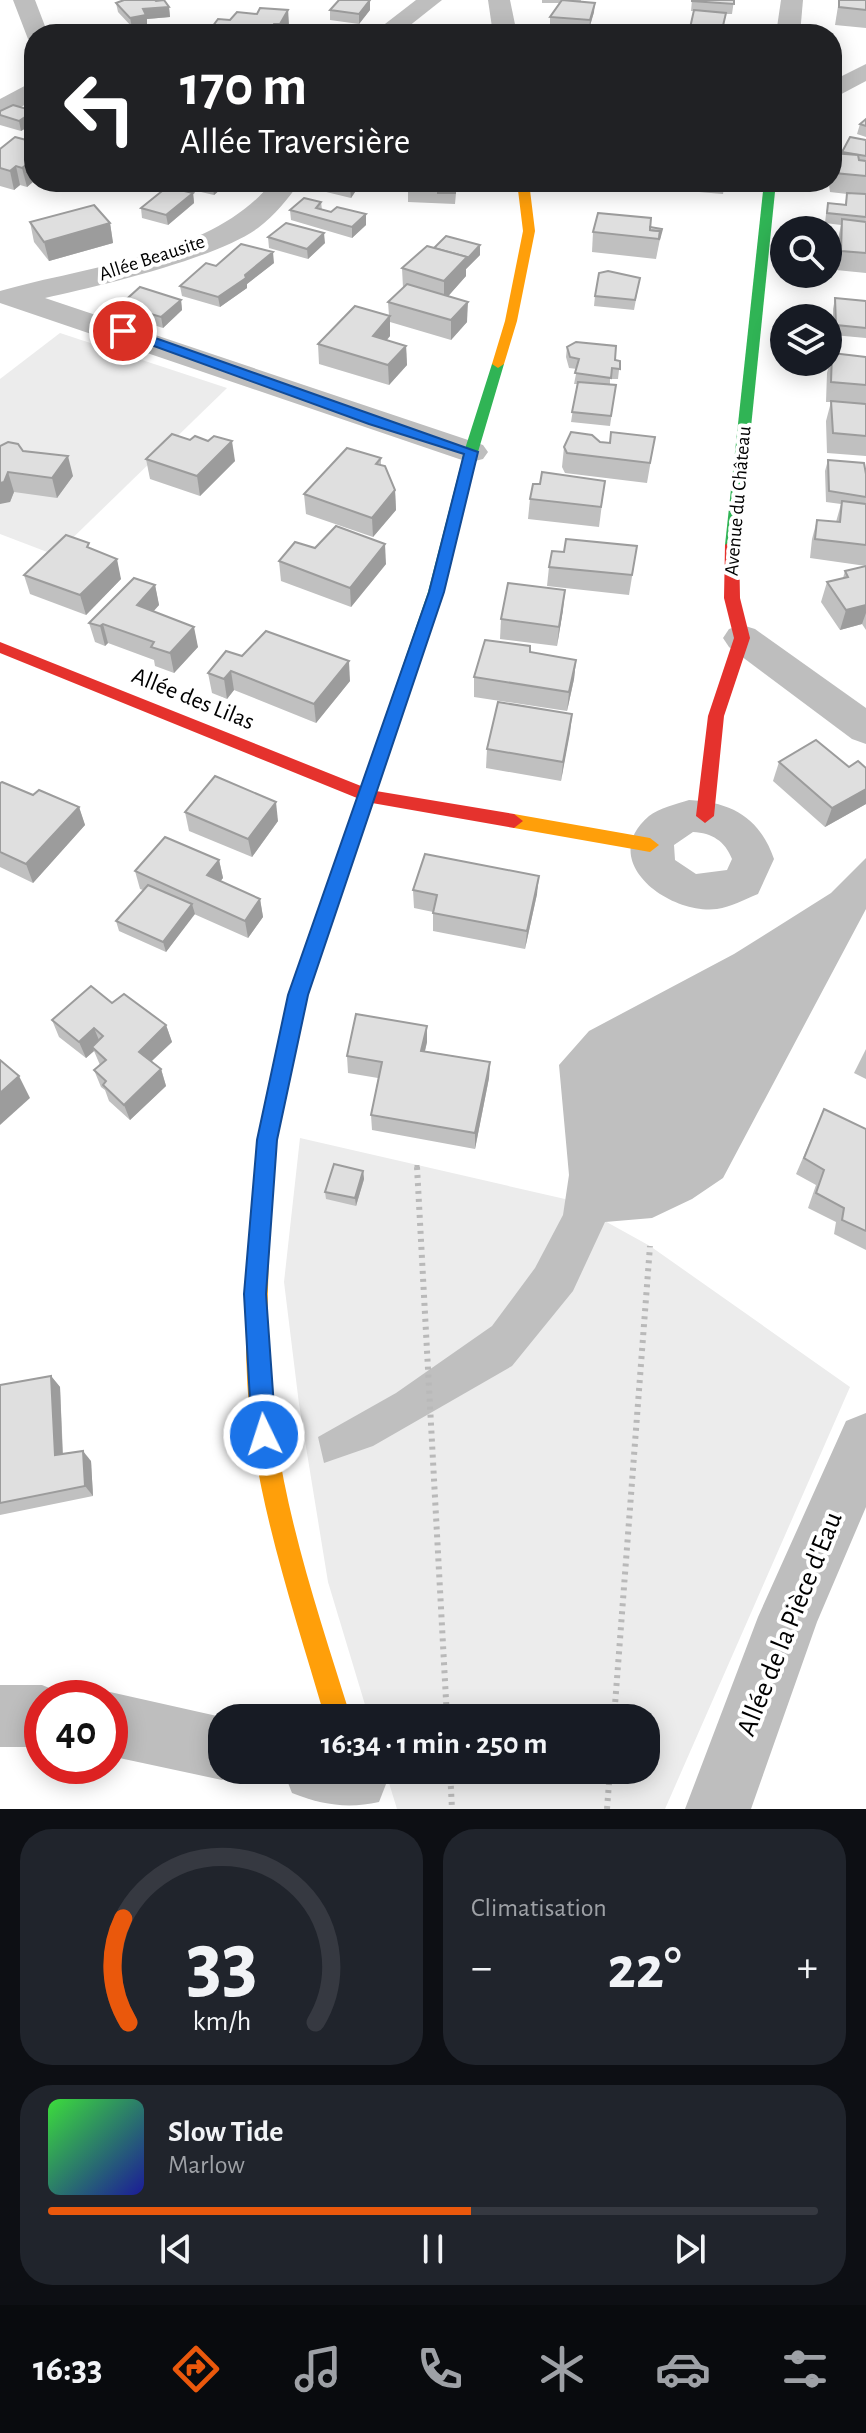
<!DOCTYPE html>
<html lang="fr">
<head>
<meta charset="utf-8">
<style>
	body { margin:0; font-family:"Alegreya Sans",sans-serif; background:#20242c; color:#f1f3f6; height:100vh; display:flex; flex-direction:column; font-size:30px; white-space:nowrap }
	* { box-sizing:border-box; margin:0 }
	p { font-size:26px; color:#9ea1a6 }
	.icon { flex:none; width:44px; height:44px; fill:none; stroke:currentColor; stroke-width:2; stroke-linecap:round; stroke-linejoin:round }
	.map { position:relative; height:1809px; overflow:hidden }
	.sheet { display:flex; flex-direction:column; gap:20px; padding:20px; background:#0d0f14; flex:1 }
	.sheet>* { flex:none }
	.top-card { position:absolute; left:24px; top:24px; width:818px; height:168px; border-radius:32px; box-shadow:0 4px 20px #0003; background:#202124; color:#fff; overflow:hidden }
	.tools { position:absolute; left:770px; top:216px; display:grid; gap:16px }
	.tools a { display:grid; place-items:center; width:72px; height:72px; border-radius:50%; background:#171b24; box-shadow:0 4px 20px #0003; font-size:40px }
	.speed { position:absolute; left:24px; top:1680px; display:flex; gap:16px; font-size:40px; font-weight:700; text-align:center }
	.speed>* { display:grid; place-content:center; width:104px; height:104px; border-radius:50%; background:#171b24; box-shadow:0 4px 20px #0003; line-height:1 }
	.speed .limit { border:12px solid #d22; background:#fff; color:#111 }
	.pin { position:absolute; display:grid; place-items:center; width:68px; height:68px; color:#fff; margin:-34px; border:4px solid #fff; border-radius:50%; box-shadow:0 2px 8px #0007 }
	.me { position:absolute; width:88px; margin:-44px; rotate:356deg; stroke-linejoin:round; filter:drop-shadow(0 0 6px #0008) }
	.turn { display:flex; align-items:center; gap:28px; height:168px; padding:0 24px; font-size:36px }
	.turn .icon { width:104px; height:104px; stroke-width:2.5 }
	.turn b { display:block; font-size:56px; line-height:68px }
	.big { font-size:60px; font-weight:700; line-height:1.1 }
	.sheet .tile { flex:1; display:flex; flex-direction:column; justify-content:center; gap:12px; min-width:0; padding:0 28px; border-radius:32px; background:#20242c }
	.sheet .dial { align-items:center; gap:0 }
	.dial svg { height:208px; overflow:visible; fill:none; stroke:#363941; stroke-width:7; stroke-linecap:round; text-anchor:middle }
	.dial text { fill:#f1f3f6; stroke:none }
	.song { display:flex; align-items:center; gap:24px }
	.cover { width:96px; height:96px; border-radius:12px; background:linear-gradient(135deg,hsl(120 70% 55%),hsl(240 70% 35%)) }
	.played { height:8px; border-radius:4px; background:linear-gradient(90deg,#ea580c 55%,#363941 55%) }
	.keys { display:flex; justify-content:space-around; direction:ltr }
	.heat { display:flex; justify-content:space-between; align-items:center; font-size:44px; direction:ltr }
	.sheet .tiles { flex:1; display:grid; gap:20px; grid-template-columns:1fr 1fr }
	.tile:last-child { grid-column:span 2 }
	.trip { position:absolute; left:208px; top:1704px; width:452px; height:80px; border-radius:32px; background:#171b24; box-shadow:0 4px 20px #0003; font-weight:700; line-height:80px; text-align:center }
	.tabs { display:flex; height:128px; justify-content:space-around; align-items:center; background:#090b0e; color:#9ea1a6 }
	.tabs .icon { width:56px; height:56px }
	.tabs .active { color:#ea580c }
	.tabs b { font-size:36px; color:#f1f3f6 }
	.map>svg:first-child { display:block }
	.green { fill:#ececec }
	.water { fill:#bfbfbf }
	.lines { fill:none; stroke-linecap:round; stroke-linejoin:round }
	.path-far1 { stroke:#b9b9b9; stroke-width:5; stroke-dasharray:2 4; stroke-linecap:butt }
	.path { stroke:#b9b9b9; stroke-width:6; stroke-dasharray:3 5; stroke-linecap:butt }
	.street { fill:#bebebe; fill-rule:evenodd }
	.fast { fill:#30b455; fill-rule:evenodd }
	.slow { fill:#ff9f0a; fill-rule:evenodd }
	.jam { fill:#e5322d; fill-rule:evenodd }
	.wall { fill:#c0c0c0 }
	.shaded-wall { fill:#9c9c9c }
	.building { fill:#dfdfdf; stroke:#9c9c9c; stroke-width:2 }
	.route { fill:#1a73e8; stroke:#114b97; stroke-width:2 }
	.labels { text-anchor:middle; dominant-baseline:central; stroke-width:8; stroke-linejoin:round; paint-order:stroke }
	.far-street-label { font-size:20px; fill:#000; stroke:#fff }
	.street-label { font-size:24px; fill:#000; stroke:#fff }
	.near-street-label { font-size:28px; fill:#000; stroke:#fff }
</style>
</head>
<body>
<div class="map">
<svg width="866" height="1809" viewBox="0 0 866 1809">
	<rect width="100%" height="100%" fill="#fff"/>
	<g class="green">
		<path d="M60,333L227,388L55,555L0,534V379Z"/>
		<path d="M300,1138L565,1199L650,1246L850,1387L665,1809H397L385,1770H646V1718H369L328,1582L299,1404L284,1282Z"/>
	</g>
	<path class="water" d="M866,858V909L723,1178L692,1199L652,1218L605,1222L573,1291L512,1366L373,1446L324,1463L318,1437L396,1393L492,1326L535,1268L563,1215L569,1175L559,1065L589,1031L734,954L831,893Z"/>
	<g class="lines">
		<path class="path-far1" d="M417,1165V1169"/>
		<g class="path">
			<path d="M417,1167L447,1718"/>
			<path d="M614,1718L650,1246"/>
			<path d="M450,1770L452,1809"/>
			<path d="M607,1809L610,1770"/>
		</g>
		<g class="street">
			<path d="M13,0H35L48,34H34V41L28,39Z"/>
			<path d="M416,0H442L399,34H372Z"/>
			<path d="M488,0H510L517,34H493Z"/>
			<path d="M781,0H803L800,34H776Z"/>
			<path d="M866,64V81L832,99V81Z"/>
			<path d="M34,81V100L0,118V99Z"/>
			<path d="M272,182H300C288,199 275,215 258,228C215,259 99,286 45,298L483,445L488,452L483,459L471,462L459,459L0,303V291C86,266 214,256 272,182Z"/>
			<path d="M742,625L755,629L866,708V744L852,739L729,647L723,638L729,629Z"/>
			<path d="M689,800C732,802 760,818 774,859L758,894C745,899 731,907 717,909C669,915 596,861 649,816C659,808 677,804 689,800ZM693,832C712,833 725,841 732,859L727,870L696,874L675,860L674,845Z"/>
			<path d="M866,1413V1507L817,1622L751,1809H685L758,1617L846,1421Z"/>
			<path d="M0,1685H42L64,1694L66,1698H42V1747H0Z"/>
			<path d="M110,1692L226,1718H222V1770L245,1771L222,1780L110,1756V1698H97Z"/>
			<path d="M283,1770H384L388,1779L379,1802C348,1809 322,1805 292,1793Z"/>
		</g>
		<g class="fast">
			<path d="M764,182H776L739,545L732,550L725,545Z"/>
			<path d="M498,360L504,364L478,452L444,592L378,784L370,790L362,784L428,592L464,452L492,364Z"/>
		</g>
		<g class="slow">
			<path d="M517,182H529L535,231L517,321L504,364L498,368L492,364L505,321L523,231Z"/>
			<path d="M514,814L650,838L659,845L650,852L514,828L505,821Z"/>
			<path d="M262,1194L269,1197L272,1204C267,1281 264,1359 276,1435C290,1532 322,1625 351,1718H325C298,1625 266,1531 252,1435C242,1358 246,1281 252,1204L255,1197Z"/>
		</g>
		<g class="jam">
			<path d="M732,540L739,545L740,598L750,638L724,716L714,816L705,823L696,816L708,716L734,638L724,598L725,545Z"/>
			<path d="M0,642L361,786L364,779L370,778L378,784L376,791L514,814L523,821L514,828L372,803L307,995L277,1140L272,1204L269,1211L262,1214L255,1211L252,1204L257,1140L289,995L357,798L0,653Z"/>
		</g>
	</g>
	<g class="wall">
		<path d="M542,0H581V1L594,12L589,29L550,26V17L559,3H542Z"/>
		<path d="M692,0H734L732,14H726L722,34H658L690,30L694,11H691Z"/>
		<path d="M839,0H866V28L835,25Z"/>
		<path d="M116,3L169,7L170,17L147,19V24L132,27L118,12Z"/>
		<path d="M288,10L289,28L286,34H211L210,30L230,20L257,14Z"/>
		<path d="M330,10H370L359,24L330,20Z"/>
		<path d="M0,111H34V123L21,131L0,125Z"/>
		<path d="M866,119V137L857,134L860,124Z"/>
		<path d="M866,140V273L836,270L838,239L841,225L825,223L826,214L828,203L845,204L847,194L830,192L829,185L819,184V182H832V153L842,154V152Z"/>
		<path d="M34,142V181L27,187L20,185L14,190L0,186V149Z"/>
		<path d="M158,182H229L214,195Z"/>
		<path d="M322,182H374V184L366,191L357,189L351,198L322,191Z"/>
		<path d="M408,182H457L455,204L408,202Z"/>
		<path d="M605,182H634L633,185Z"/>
		<path d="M701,182H725L723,194L699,192Z"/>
		<path d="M193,193L194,203L168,225L142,218L141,208Z"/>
		<path d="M321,202L322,210L366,225L352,238L291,220L290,210Z"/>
		<path d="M30,222L110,223L113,243L49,261L34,242Z"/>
		<path d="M650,227L662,229L656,259L592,252L593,232Z"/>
		<path d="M268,237L325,243L308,259L269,248Z"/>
		<path d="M434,248L480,255L466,269V276L448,296L467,322L451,340L390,322V336L387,340L406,346L407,365L389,385L319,364L318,344L389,316L388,302L403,288L402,268Z"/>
		<path d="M274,263L247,284V288L220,307L182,296L180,286L216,266Z"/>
		<path d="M640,278L634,310L594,306L595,296Z"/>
		<path d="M835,298L866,301V338L833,335V309Z"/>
		<path d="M181,300L182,310L163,328L122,315L120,305Z"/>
		<path d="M567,347L620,361L618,379H610V385H616L610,426L571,422L577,384H574L577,369L569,368L566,357Z"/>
		<path d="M832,353L866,357V456L827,453L826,421L831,402H826L827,373Z"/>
		<path d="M655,437L647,483L565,473L562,467L564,447L600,442L609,443Z"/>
		<path d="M190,440L235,461L200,496L150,479L146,459Z"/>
		<path d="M0,446L23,451L73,476L57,498L14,492L10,502Z"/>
		<path d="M381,458V465L395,490L396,510L373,537L306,514L304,494Z"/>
		<path d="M828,460L866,474V566L810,558L812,539L817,520L836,522L841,504L826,502L825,471Z"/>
		<path d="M605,481L599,527L528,519L530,499Z"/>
		<path d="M637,546L629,595L547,586L549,567L564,552Z"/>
		<path d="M315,548L386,564L351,607L281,581L279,561Z"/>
		<path d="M90,549L121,579L86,615L30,594L24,575Z"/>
		<path d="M866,566V630L862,624L840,630L821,602L827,582L843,578L845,571Z"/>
		<path d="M155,585L159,605L153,612L198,647L174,673L155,666L154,660L108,643L105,646L95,642L89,623Z"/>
		<path d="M563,610L557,646L500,639L501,619Z"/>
		<path d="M530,652L576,660L574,679L567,711L474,697V677Z"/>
		<path d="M242,656L350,681L316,723L234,690L227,699L212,693L208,673Z"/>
		<path d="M572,714L561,781L486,768L487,749Z"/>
		<path d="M779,762L866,768V804L825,827L773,781Z"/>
		<path d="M0,783L33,795L79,807L85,825L33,883L0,867Z"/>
		<path d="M185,812L278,821L252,857L189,831Z"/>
		<path d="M219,860L223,878L220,881L260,899L263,917L248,938L194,914L166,952L119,931L116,921L143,890L140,889L135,871Z"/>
		<path d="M413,890L537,894L525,949L433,931V912L414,908Z"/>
		<path d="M112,1003L166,1025L172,1042L151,1062L161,1069L166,1086L130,1120L109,1101L105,1090L101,1087L94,1070L100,1065L94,1051L86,1058L59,1037L52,1020Z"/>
		<path d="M427,1026V1042L425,1051L490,1062L489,1078L475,1149L372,1130L371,1115L378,1078L348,1073L347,1056Z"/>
		<path d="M866,1049V1079L854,1073Z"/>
		<path d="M824,1109L866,1129V1250L834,1234L836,1222L808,1208L816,1185L796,1174Z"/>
		<path d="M363,1171L364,1179L356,1206L326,1199L325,1192Z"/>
		<path d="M51,1376L60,1387L63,1454L91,1461L93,1496L0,1515V1385Z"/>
	</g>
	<g class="shaded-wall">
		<path d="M370,0V10L359,24V14Z"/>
		<path d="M595,3L594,12L589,29L590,20Z"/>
		<path d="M169,7L170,17L147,19V24L132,27L130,18L143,9Z"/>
		<path d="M288,10L289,28L286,34H280V24Z"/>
		<path d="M274,24L275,34H269Z"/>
		<path d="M34,111V123L21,131L19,121Z"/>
		<path d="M34,159V181L27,187L22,168Z"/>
		<path d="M16,166L20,185L14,190L10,171Z"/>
		<path d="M212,182H229L214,195Z"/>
		<path d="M354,182H357V189L351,198L350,188Z"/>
		<path d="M366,182H374V184L366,191Z"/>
		<path d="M193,193L194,203L168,225L166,215Z"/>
		<path d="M366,214V225L352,238V227Z"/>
		<path d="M110,223L113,243L49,261L44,242Z"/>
		<path d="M324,233L325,243L308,259L307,249Z"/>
		<path d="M480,245V255L466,269V276L444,301V281L467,257Z"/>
		<path d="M273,252L274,263L247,284V288L220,307L218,297Z"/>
		<path d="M181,300L182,310L163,328L161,317Z"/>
		<path d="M468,302L467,322L451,340V320Z"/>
		<path d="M390,316V336L373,355V336Z"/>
		<path d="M406,346L407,365L389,385L388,365Z"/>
		<path d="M232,441L235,461L200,496L197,476Z"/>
		<path d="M68,456L73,476L57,498L52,478Z"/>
		<path d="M8,472L14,492L10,502L0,504V483Z"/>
		<path d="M395,490L396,510L373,537L372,518Z"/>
		<path d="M385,544L386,564L351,607L350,588Z"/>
		<path d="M117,559L121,579L86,615L80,595Z"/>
		<path d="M155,585L159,605L141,625L137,605Z"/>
		<path d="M565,590L563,610L557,646L559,627Z"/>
		<path d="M866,605V613L862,624L840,630L846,610Z"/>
		<path d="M103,624L108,643L105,646L100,626Z"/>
		<path d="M194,627L198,647L174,673L170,653Z"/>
		<path d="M576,660L574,679L567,711L569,692Z"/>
		<path d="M349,661L350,681L316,723L314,704Z"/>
		<path d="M231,671L234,690L227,699L224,679Z"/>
		<path d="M572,714L570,733L561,781L563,762Z"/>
		<path d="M866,789V804L825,827L832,808Z"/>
		<path d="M276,802L278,821L252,857L248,839Z"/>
		<path d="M79,807L85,825L33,883L26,864Z"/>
		<path d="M219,860L223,878L211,893L207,875Z"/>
		<path d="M539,876L537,894L525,949L527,931Z"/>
		<path d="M260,899L263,917L248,938L245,921Z"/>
		<path d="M192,904L195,914L166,952L163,942Z"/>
		<path d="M166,1025L172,1042L144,1068L139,1052Z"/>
		<path d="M427,1026V1042L421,1067V1051Z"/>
		<path d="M94,1028L101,1045L92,1047L94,1051L86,1058L79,1042Z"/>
		<path d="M490,1062L489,1078L475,1149V1133Z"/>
		<path d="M161,1069L166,1086L130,1120L124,1105Z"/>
		<path d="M19,1076L30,1098L0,1125V1093Z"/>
		<path d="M363,1171L364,1179L356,1206L355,1198Z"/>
		<path d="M51,1376L60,1387L63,1465L55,1455Z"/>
		<path d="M83,1451L91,1461L93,1496L85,1486Z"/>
	</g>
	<g class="building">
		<path d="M124,0H155L156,1L164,0L169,7L143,9L146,15L130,18L116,3Z"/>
		<path d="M339,0H370L359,14L330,10Z"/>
		<path d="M562,0L595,3L590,20L550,17Z"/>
		<path d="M692,0H734V4L692,1Z"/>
		<path d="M839,0H866V10L839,7Z"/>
		<path d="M260,8L288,10L280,24H274L269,34H241L210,30L218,19L230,20L237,12L257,14Z"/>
		<path d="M694,10L726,13L722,30L690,28Z"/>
		<path d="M549,26L581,28L579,34H546Z"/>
		<path d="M659,28L711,32V34H658Z"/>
		<path d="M13,105L34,111L19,121L0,115V111Z"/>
		<path d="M866,119V126L860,124Z"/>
		<path d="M15,137L34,142V159L22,168L16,166L10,171L0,168V149Z"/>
		<path d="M850,137L866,140V156L842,152Z"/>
		<path d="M832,153L858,155L859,160L866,161V176L834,173L833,166H832Z"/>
		<path d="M328,182H354L350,188Z"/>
		<path d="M408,182H438V184Z"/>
		<path d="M438,182H456L455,193H438Z"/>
		<path d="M167,187L193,193L166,215L141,208Z"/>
		<path d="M847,193L866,194V217L827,213L828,203L846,205Z"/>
		<path d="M304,198L321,202L316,208L331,212L337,207L366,214L352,227L290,210Z"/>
		<path d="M94,205L110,223L44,242L30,222Z"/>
		<path d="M598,213L651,218L650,230L660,231L659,239L593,232Z"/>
		<path d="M842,219L866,222V253L841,251Z"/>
		<path d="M286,223L324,233L307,249L268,237Z"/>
		<path d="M650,227L662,229L659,240L660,231L650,230Z"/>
		<path d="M446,236L480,245L467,259V257L434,248Z"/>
		<path d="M241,244L273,252L245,275L246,278L218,297L180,286L206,263L216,266Z"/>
		<path d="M427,246L467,257L444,281L402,268Z"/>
		<path d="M608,271L640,278L635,300L595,296L599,273Z"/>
		<path d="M407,284L468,302L451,320L388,302Z"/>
		<path d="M140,287L181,300L161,317L120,305Z"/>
		<path d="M835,298L866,301V328L836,325Z"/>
		<path d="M355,306L390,316L373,336L406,346L388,365L318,344Z"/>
		<path d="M576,342L616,346L615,360L620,361V369L612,368L611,378L575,373L579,359L570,357L567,347Z"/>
		<path d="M832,353L866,357V385L831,382Z"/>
		<path d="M578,382L616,385L611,416L572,412Z"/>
		<path d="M831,401L866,404V436L833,433Z"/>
		<path d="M571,432L592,435L600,442L610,443L611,432L655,437L650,463L567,453L564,447Z"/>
		<path d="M172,434L190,440L195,436L208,441L214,436L232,441L197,476L146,459Z"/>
		<path d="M8,442L18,444L23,451L68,456L52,478L8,472L4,482L0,483V446Z"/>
		<path d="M347,448L381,458L376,464L385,466L395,490L372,518L304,494Z"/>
		<path d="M828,460L864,463L866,474V497L829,491Z"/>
		<path d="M542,472L605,481L601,507L530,499L533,484H540Z"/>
		<path d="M842,501L866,504V545L815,539L817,520L840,522Z"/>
		<path d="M336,526L385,544L350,588L279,561L295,542L315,548Z"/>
		<path d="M66,535L89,543L87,547L117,559L80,595L24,575Z"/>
		<path d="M566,539L637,546L632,575L549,567L552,551L564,552Z"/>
		<path d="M866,566V605L846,610L827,582L848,577L845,571Z"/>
		<path d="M134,578L155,585L137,605L194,627L170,653L151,647L154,642L103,624L100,626L89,623Z"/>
		<path d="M508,583L565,590L559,627L501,619Z"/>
		<path d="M266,631L349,661L314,704L231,671L224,679L208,673L226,651L242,656Z"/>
		<path d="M485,640L530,646V652L576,660L569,692L474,677Z"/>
		<path d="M498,702L572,714L563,762L487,749Z"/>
		<path d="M816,740L849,767L858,761L866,768V789L832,808L779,762Z"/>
		<path d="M215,776L276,802L248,839L185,812Z"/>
		<path d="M2,782L33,795L39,790L79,807L26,864L0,852V783Z"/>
		<path d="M165,837L219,860L207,875L260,899L245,921L135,871Z"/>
		<path d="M425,854L539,876L527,931L433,913L437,895L413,890Z"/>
		<path d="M148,885L192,904L163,942L116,921Z"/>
		<path d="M91,986L112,1003L124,994L166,1025L139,1052L161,1069L124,1105L103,1085L106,1081L94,1070L106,1060L92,1047L103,1036L94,1028L79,1042L52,1020Z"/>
		<path d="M356,1014L427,1026L421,1051L490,1062L475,1133L371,1115L382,1062L347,1056Z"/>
		<path d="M0,1060L19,1076L0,1093Z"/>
		<path d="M824,1109L866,1129V1231L842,1220L844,1208L816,1193L824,1170L804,1158Z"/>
		<path d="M334,1164L363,1171L355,1198L325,1192Z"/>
		<path d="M51,1376L55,1455L83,1451L85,1486L0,1503V1385Z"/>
	</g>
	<path class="route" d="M118,328H127L478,452L444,592L308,995L277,1140L266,1294L276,1435L272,1444L264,1447L256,1444L252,1435L244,1294L257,1140L288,995L429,592L464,454L369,424L118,333Z"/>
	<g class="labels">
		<g class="far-street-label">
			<text transform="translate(152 258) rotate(-18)">Allée Beausite</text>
			<text transform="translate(738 501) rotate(-85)">Avenue du Château</text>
		</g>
		<g class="street-label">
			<text transform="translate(193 699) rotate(22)">Allée des Lilas</text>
		</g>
		<g class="near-street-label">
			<text transform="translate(790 1624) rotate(-68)">Allée de la Pièce d'Eau</text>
		</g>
	</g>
</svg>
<div class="tools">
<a><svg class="icon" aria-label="search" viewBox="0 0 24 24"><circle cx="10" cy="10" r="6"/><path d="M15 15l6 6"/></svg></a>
<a><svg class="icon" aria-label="layers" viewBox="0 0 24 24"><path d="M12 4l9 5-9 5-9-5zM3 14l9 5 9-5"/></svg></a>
</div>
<div class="speed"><div class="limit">40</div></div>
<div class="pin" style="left:123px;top:331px;background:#d93025"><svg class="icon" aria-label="arrive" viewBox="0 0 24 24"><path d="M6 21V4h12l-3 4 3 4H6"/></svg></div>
<svg class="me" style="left:264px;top:1435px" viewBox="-20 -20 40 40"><circle r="17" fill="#1a73e8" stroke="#fff" stroke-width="3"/><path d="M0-11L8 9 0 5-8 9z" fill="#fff"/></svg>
<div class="trip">16:34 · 1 min · 250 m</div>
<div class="top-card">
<div class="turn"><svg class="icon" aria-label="left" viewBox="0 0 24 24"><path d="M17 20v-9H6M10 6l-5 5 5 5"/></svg><div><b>170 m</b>Allée Traversière</div></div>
</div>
</div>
<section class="sheet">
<div class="tiles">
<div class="tile dial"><svg viewBox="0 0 100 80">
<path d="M14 69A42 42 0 1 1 86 69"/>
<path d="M14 69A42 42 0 0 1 12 29" stroke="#ea580c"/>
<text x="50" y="56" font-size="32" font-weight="700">33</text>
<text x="50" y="72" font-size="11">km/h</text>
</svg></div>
<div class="tile"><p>Climatisation</p>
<div class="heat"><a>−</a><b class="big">22°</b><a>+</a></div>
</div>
<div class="tile">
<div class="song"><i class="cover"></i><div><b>Slow Tide</b><p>Marlow</p></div></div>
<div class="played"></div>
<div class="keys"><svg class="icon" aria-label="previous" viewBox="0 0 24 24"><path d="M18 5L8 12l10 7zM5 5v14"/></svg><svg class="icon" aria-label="pause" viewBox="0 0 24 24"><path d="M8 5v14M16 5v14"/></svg><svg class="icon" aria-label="next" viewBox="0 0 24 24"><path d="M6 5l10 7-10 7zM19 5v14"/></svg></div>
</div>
</div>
</section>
<nav class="tabs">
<b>16:33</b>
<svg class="icon active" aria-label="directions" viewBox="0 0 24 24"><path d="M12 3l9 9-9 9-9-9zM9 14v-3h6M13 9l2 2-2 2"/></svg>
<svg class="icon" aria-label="music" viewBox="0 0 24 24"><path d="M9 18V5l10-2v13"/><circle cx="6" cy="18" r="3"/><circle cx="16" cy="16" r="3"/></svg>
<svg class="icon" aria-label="phone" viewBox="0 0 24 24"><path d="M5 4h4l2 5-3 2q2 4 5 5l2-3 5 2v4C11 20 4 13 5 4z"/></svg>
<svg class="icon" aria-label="climate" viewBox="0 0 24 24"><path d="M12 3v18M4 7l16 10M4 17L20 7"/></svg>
<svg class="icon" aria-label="car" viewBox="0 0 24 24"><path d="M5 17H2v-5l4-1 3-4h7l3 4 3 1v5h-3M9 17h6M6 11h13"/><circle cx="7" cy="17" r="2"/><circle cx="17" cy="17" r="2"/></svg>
<svg class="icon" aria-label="filters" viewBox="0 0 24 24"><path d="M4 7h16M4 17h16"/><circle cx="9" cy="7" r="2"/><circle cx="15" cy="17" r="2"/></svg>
</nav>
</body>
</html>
